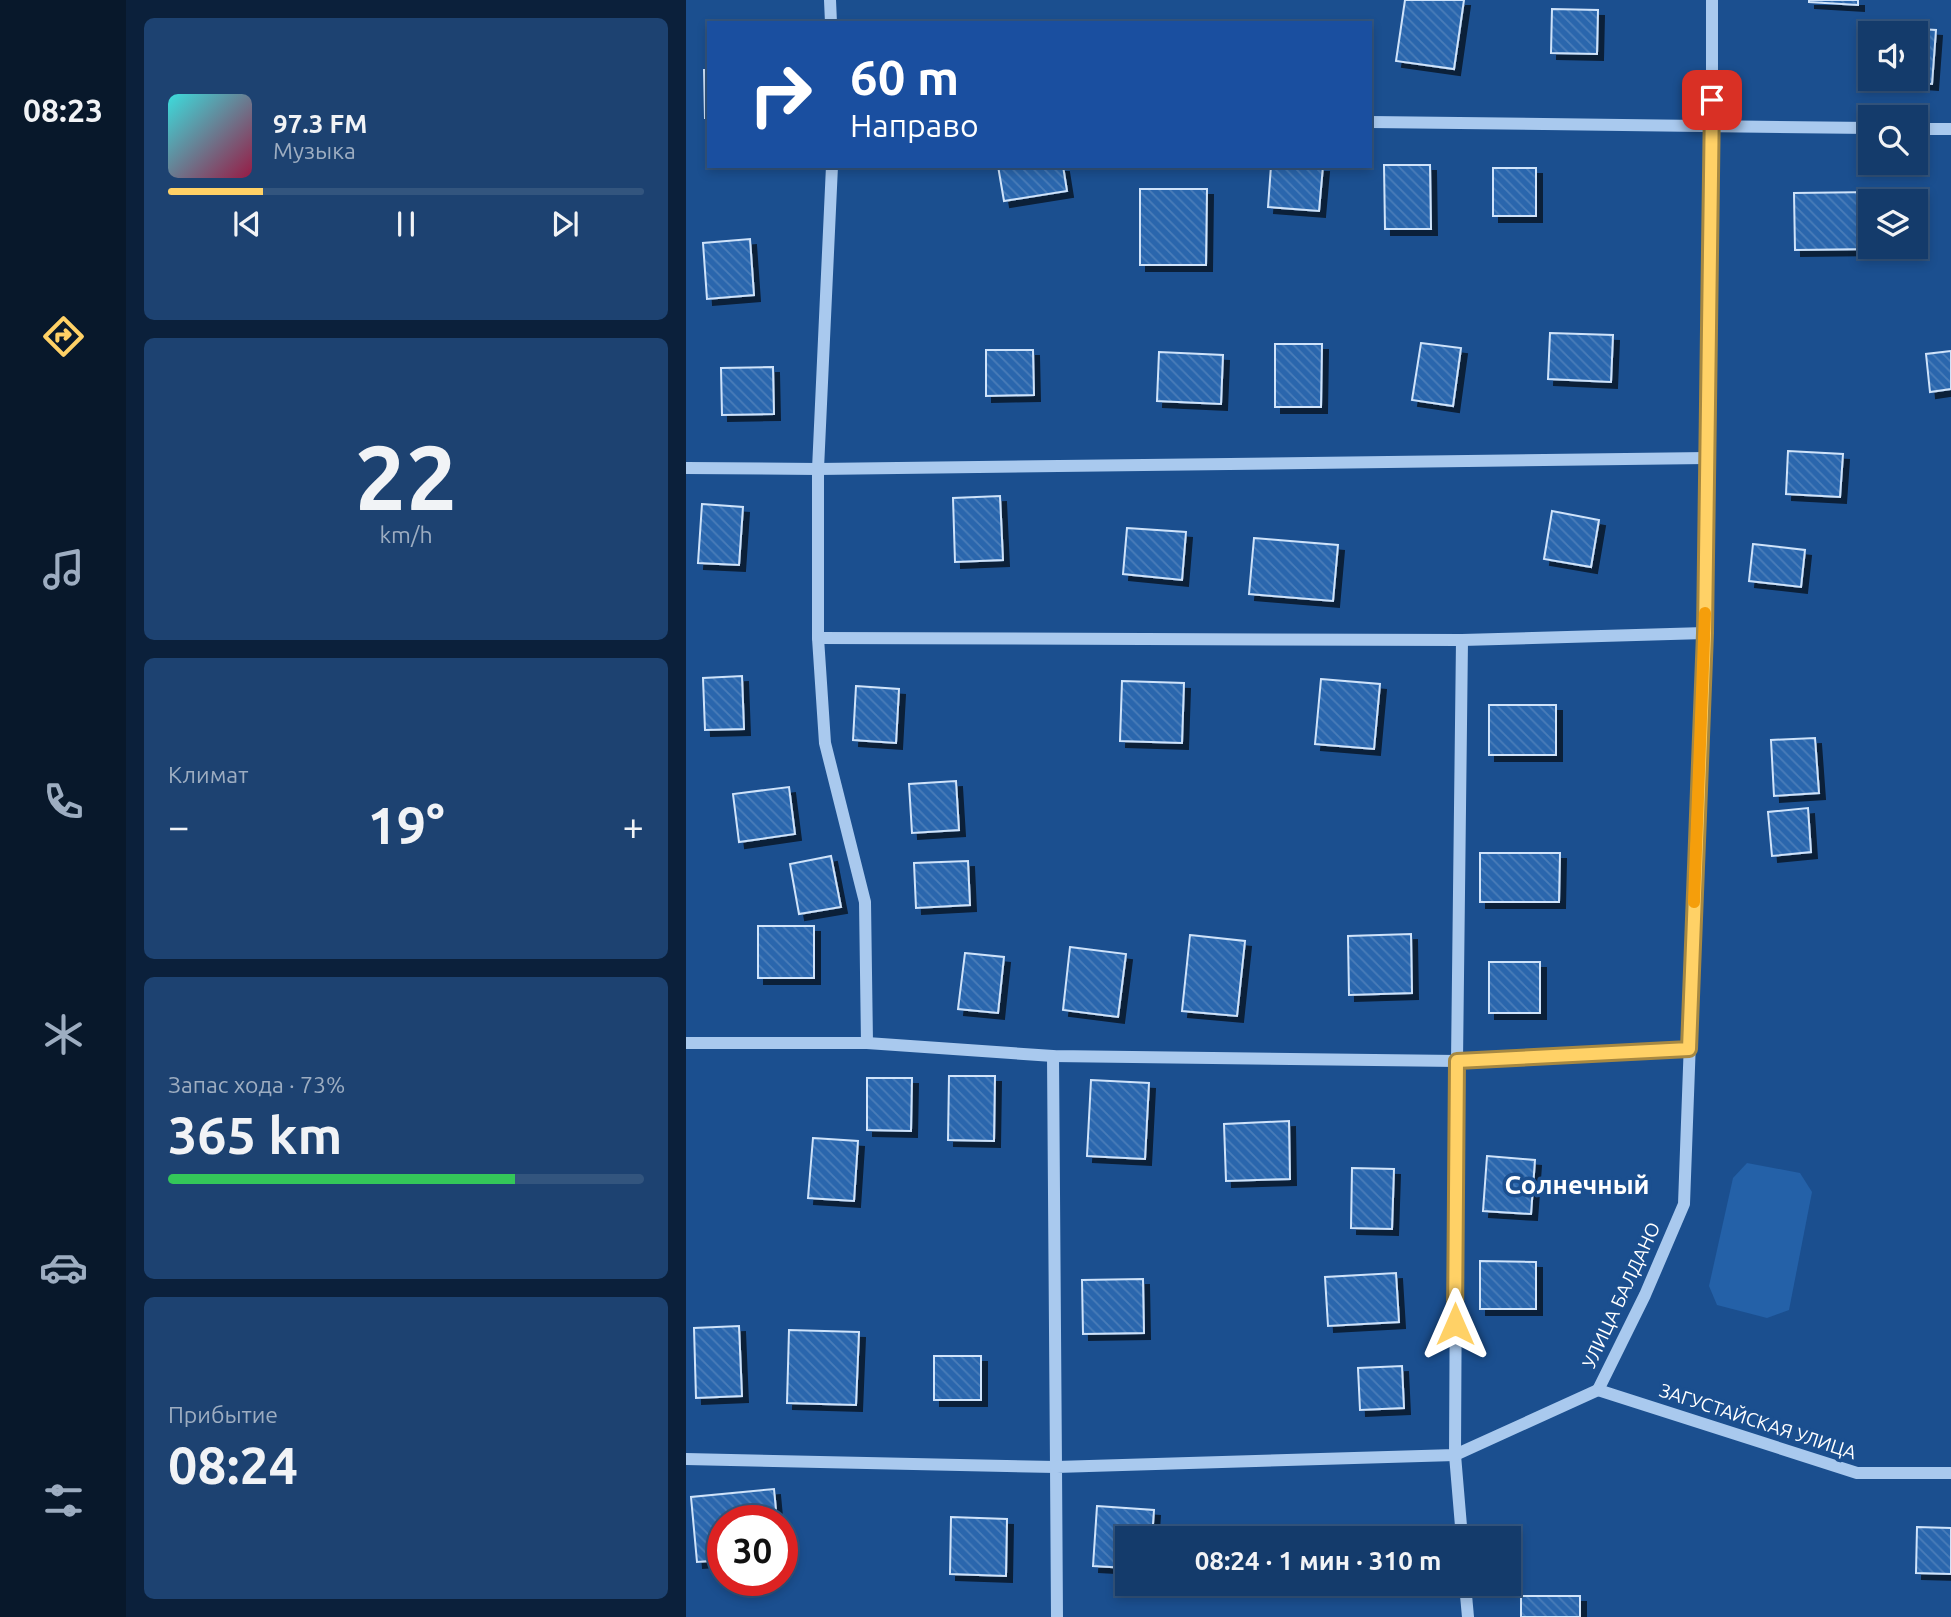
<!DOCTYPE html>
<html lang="ru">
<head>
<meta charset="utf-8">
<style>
	body { margin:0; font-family:Ubuntu,sans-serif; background:#1d4271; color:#f1f3f6; height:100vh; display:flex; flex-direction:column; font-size:26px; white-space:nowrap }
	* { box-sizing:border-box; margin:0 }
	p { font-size:23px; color:#9dadc1 }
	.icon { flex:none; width:38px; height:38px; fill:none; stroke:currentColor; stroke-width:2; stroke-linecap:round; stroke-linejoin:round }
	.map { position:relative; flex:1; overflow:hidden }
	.drawer { display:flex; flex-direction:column; gap:18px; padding:18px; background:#0b203b; width:560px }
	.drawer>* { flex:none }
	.banner { position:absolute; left:21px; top:21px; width:665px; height:147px; border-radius:0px; box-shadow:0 4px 10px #0003,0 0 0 2px #33557e; background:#1a4fa0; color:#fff; overflow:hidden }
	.buttons { position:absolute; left:1172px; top:21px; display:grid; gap:14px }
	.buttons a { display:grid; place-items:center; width:70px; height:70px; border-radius:0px; background:#143b6b; box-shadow:0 4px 10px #0003,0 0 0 2px #33557e; font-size:35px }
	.speed { position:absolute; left:21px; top:1505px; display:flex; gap:14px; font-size:35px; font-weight:700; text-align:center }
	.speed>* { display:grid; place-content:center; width:91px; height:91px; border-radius:50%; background:#143b6b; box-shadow:0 4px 10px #0003,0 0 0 2px #33557e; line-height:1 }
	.speed .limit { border:10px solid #d22; background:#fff; color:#111 }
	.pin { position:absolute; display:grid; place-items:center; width:60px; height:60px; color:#fff; margin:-30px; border-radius:14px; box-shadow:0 4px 10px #0006 }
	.me { position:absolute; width:77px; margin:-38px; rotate:0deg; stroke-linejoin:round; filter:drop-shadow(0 0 5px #0008) }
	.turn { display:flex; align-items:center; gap:24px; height:147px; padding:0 28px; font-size:32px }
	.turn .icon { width:91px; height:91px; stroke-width:2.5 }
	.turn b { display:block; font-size:49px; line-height:60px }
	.big { font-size:52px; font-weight:700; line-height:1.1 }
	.drawer .tile { flex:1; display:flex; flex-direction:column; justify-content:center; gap:10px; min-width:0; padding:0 24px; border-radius:10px; background:#1d4271 }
	.drawer .dial { align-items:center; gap:0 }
	.dial b { font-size:91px; line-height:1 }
	.song { display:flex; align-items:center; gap:21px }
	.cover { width:84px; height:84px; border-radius:10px; background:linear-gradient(135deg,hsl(180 70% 55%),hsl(340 70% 35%)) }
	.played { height:7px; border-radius:4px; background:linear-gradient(90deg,#ffd166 20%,#33557e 20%) }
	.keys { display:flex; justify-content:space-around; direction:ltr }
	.heat { display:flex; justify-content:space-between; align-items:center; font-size:38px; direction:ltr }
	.charge { height:10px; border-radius:5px; background:linear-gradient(90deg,#34c759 73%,#33557e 0) }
	.trip { position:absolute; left:429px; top:1526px; width:406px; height:70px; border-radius:0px; background:#143b6b; box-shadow:0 4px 10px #0003,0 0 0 2px #33557e; font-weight:700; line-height:70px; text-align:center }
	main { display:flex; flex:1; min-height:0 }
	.dock { display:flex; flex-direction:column; width:126px; justify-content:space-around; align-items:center; background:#08182b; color:#9dadc1 }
	.dock .icon { width:49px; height:49px }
	.dock .current { color:#ffd166 }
	.dock b { font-size:32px; color:#f1f3f6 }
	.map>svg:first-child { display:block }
	.pitch { fill:#2461a8 }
	.building { fill:url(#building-back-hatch); stroke:#cfe3fa; stroke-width:2; filter:url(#shadow) }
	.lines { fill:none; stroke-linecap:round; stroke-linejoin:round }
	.minor { stroke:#a9c9ee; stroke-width:12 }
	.route-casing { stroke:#a68842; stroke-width:18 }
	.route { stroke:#ffd166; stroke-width:12 }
	.slow { stroke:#f59e0b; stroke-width:12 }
	.labels { text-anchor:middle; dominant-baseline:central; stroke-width:7; stroke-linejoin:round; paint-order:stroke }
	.street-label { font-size:19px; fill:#fff; stroke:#1b4f8f }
	.district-label { font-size:26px; font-weight:bold; fill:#fff; stroke:#1b4f8f }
</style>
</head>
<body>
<main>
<nav class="dock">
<b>08:23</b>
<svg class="icon current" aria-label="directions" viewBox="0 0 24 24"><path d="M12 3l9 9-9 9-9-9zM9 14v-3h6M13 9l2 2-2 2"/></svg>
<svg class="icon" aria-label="music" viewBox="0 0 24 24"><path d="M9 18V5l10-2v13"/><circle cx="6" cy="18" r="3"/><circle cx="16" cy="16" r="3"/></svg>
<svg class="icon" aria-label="phone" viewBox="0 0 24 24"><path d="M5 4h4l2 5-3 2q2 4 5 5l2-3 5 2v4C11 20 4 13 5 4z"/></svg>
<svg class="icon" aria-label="climate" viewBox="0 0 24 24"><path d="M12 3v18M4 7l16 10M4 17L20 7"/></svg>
<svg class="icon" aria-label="car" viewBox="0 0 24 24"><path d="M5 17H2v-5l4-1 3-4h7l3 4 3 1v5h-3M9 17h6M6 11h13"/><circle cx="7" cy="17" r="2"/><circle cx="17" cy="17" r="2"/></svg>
<svg class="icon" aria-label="filters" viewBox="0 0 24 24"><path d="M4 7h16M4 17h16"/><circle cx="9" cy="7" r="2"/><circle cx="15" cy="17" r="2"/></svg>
</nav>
<section class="drawer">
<div class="tile">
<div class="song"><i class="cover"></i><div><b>97.3 FM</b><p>Музыка</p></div></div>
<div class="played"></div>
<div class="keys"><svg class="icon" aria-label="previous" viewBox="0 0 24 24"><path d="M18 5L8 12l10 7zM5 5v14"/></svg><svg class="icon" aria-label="pause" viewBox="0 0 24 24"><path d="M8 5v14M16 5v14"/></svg><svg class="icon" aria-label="next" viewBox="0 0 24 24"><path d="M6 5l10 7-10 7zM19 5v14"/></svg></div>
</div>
<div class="tile dial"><b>22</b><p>km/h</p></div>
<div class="tile"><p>Климат</p>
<div class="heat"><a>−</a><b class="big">19°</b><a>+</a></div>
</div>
<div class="tile"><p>Запас хода · 73%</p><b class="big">365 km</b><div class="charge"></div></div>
<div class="tile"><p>Прибытие</p><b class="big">08:24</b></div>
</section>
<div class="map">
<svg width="1265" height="1617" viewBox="0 0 1265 1617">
	<defs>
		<pattern id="building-back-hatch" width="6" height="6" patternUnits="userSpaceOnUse" patternTransform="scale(1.75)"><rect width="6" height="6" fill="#2a66ad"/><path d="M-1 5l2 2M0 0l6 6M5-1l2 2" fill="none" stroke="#4a7db9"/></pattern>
		<filter id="shadow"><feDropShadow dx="6" dy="6" stdDeviation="0" flood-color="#0009"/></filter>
	</defs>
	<rect width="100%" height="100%" fill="#1b4f8f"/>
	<path class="pitch" d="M1061,1163L1114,1173L1126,1192L1103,1310L1081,1318L1031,1305L1023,1286L1047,1178Z"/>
	<g class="building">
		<path d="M719,0H778L768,69L710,61Z"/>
		<path d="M1123,0H1172V5L1123,2Z"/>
		<path d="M866,9L912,10L911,54L865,53Z"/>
		<path d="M198,20L240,22V23H198Z"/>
		<path d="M1197,27L1250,30L1246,84L1193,80L1230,79V33H1197Z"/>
		<path d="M18,70H23V118H19Z"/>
		<path d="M698,165H744L745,229H699Z"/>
		<path d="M312,166H377L381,191L318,201Z"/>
		<path d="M585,166H637L633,211L582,207Z"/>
		<rect x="807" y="168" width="43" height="48"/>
		<path d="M454,189H521L520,265H454Z"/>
		<path d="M1189,192V201H1185V247H1190V249L1109,250L1108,193Z"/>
		<path d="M64,239L68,295L21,299L17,243Z"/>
		<path d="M864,333L927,335L925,382L862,379Z"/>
		<path d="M735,343L775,348L767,406L726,400Z"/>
		<path d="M589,344H636L635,407H589Z"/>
		<path d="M300,350H347L348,395L300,396Z"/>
		<path d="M1265,351V389L1244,392L1240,354Z"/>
		<path d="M473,352L537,355L535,404L471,401Z"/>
		<path d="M87,367L88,414L36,415L35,368Z"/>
		<path d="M1102,451L1157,454L1154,497L1100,494Z"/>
		<path d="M314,496L317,560L269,562L267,498Z"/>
		<path d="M16,504L57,507L53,565L12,563Z"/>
		<path d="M866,511L913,520L905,567L858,559Z"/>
		<path d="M441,528L500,532L496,580L437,574Z"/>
		<path d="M568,538L652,545L647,601L563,594Z"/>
		<path d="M1067,544L1119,550L1115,587L1063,581Z"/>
		<path d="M56,676L58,729L19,730L17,678Z"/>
		<path d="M635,679L694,684L688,749L629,744Z"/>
		<path d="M436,681L498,683L496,743L434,741Z"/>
		<path d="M170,686L213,689L210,743L167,740Z"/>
		<rect x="803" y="705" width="67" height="50"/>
		<path d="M1129,738L1133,793L1088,796L1085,740Z"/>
		<path d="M270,781L273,830L226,833L223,784Z"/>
		<path d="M103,787L109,834L53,842L47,794Z"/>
		<path d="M1122,808L1125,852L1086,856L1082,812Z"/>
		<path d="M794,853H874L873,902H794Z"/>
		<path d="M145,856L155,907L113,914L104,864Z"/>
		<path d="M282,861L284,905L230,908L228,863Z"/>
		<rect x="72" y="926" width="56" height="52"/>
		<path d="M725,934L726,993L663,995L662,936Z"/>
		<path d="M504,935L559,941L551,1016L496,1011Z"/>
		<path d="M384,947L440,954L432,1017L377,1010Z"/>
		<path d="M279,953L318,957L312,1013L272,1009Z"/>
		<rect x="803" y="962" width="51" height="51"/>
		<path d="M263,1076H309L308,1141L262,1140Z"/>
		<path d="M181,1078H226L225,1131L181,1130Z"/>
		<path d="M405,1080L463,1083L459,1159L401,1156Z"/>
		<path d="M603,1121L604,1179L540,1181L538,1124Z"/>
		<path d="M127,1138L172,1141L168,1201L122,1198Z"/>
		<path d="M801,1156L849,1160L845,1214L797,1211Z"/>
		<path d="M666,1168L708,1169L706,1229L665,1228Z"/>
		<path d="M794,1261L850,1262V1309H794Z"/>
		<path d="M710,1273L713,1322L642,1326L639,1277Z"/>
		<path d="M457,1279L458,1333L397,1334L396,1280Z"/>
		<path d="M53,1326L56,1396L10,1398L8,1328Z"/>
		<path d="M103,1330L173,1332L170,1405L101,1403Z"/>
		<rect x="248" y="1356" width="47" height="44"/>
		<path d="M716,1366L718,1408L674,1410L672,1368Z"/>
		<path d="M88,1489L91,1521H37V1560L11,1562L5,1497Z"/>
		<path d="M411,1506L468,1510L466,1538H441V1568L407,1566Z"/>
		<path d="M265,1517L321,1519L320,1576L264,1574Z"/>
		<path d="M1231,1527L1265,1528V1574L1230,1573Z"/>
		<rect x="668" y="1534" width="53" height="4"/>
		<rect x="835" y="1596" width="59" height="21"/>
	</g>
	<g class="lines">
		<g class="minor">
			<path d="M144,0L145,23"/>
			<path d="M684,122L1185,128"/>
			<path d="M1230,129H1265"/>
			<path d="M146,166L132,469V638L139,743L179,902L181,1043"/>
			<path d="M0,468L132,469L1021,458"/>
			<path d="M132,638L776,640L1019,633"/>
			<path d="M776,640L771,1061L769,1455L776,1538"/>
			<path d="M0,1043H181L367,1056L771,1061L1003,1049"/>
			<path d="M912,1390L959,1295L998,1204L1019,633L1026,126V0"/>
			<path d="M912,1390L1171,1473H1265"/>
			<path d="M0,1459L370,1467L367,1056"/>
			<path d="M779,1584L782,1617"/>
			<path d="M371,1617L370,1467L769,1455L912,1390"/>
		</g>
	</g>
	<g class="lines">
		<g class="route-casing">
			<path id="route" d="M769,1324L771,1061L1003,1049L1019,633L1026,100"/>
		</g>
		<use href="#route" class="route"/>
		<path class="slow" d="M1008,902L1019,613"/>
	</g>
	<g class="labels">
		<g class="street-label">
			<text transform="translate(935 1295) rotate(-65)">УЛИЦА БАЛДАНО</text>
			<text transform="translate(1072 1421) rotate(18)">ЗАГУСТАЙСКАЯ УЛИЦА</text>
		</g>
		<g class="district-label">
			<text x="891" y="1184">Солнечный</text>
		</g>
	</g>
</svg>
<div class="buttons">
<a><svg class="icon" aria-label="sound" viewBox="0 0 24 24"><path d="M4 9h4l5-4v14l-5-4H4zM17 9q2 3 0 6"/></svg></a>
<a><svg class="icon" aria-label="search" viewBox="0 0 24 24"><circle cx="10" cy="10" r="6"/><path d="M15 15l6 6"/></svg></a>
<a><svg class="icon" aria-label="layers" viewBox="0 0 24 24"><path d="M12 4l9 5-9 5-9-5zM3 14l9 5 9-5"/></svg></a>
</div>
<div class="speed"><div class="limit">30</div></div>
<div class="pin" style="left:1026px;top:100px;background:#d93025"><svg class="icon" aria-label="arrive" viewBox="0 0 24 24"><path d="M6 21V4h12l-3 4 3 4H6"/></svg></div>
<svg class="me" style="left:769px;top:1324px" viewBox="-20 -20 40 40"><path d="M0-17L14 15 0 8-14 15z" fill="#ffd166" stroke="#fff" stroke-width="4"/></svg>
<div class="trip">08:24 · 1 мин · 310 m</div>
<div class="banner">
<div class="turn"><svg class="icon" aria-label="right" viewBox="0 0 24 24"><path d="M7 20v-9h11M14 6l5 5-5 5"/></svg><div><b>60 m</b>Направо</div></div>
</div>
</div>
</main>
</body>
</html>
